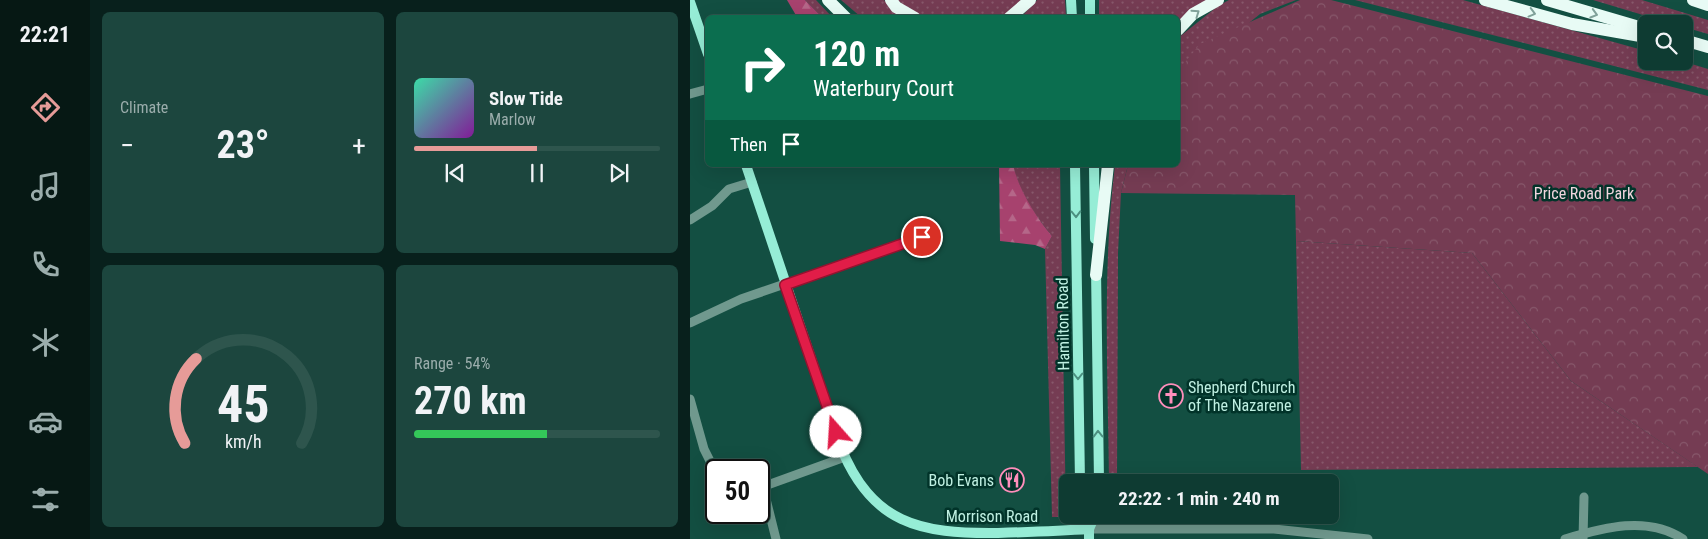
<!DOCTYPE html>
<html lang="en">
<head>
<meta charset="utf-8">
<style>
	body { margin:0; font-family:"Roboto Condensed",sans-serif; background:#1c463e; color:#f1f3f6; height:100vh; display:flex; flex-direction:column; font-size:19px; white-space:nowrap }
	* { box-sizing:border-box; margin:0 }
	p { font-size:16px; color:#9badac }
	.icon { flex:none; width:28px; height:28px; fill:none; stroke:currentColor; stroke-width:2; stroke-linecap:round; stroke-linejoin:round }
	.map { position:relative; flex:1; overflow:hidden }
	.sheet { display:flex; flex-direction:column; gap:12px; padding:12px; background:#08201c; width:600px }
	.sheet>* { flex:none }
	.guide { position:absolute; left:15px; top:15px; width:475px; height:152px; border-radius:8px; box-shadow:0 5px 20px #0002,0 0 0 1px #2e554d; background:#0b6e4f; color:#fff; overflow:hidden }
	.fabs { position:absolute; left:948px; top:15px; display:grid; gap:10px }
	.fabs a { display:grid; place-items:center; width:55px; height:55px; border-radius:8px; background:#0e3b32; box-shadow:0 5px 20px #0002,0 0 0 1px #2e554d; font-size:25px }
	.speed { position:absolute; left:15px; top:459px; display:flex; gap:10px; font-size:25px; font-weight:700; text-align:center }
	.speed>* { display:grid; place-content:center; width:65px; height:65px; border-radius:50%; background:#0e3b32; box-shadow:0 5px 20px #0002,0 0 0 1px #2e554d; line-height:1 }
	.speed .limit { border:2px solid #111; border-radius:8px; background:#fff; color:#111 }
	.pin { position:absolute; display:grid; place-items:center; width:42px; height:42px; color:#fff; margin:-21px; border:2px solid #fff; border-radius:50%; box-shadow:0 1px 5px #0007 }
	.me { position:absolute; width:55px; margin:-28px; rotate:341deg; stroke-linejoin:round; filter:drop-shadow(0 0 4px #0008) }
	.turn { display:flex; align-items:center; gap:18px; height:105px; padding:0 25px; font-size:22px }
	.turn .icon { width:65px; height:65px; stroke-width:2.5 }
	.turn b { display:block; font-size:35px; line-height:42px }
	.then { display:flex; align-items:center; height:48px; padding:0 25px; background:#0003; gap:10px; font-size:19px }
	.big { font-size:38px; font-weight:700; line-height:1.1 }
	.sheet .widget { flex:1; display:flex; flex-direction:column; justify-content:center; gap:8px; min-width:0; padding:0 18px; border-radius:8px; background:#1c463e }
	.sheet .dial { align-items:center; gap:0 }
	.dial svg { height:130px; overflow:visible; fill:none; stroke:#2e554d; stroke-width:7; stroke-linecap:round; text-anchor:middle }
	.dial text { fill:#f1f3f6; stroke:none }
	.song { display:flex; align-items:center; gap:15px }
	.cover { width:60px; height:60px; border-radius:8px; background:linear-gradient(135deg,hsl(160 70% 55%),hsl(290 70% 35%)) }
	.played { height:5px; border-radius:2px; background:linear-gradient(90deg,#e69b98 50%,#2e554d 50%) }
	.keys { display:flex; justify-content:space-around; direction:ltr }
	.heat { display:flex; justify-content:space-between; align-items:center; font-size:28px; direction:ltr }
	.charge { height:8px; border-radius:4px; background:linear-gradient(90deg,#34c759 54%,#2e554d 0) }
	.sheet .tiles { flex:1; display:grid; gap:12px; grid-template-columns:repeat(2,1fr) }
	.trip { position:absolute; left:369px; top:474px; width:280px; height:50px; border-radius:8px; background:#0e3b32; box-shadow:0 5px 20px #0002,0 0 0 1px #2e554d; font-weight:700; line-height:50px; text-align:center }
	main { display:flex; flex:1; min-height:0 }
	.tab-bar { display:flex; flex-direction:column; width:90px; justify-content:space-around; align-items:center; background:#061814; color:#9badac }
	.tab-bar .icon { width:35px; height:35px }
	.tab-bar .selected { color:#e69b98 }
	.tab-bar b { font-size:22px; color:#f1f3f6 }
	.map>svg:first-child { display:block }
	.grass { fill:url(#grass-dots) }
	.forest { fill:url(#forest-firs) }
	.park { fill:url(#park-crowns) }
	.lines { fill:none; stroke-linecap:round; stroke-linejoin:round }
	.minor { stroke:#70998e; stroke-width:9 }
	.major { stroke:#96edd6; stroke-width:10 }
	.highway { stroke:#e8fbf5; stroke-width:12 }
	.oneway { stroke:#80a199 }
	.oneway2 { stroke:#4c9080 }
	.route-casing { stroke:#92132f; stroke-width:12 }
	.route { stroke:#e11d48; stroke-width:9 }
	.labels { text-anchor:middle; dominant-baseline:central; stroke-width:5; stroke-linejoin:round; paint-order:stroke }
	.park-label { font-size:16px; fill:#f1d5de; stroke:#013329 }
	.street-label { font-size:16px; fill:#bff0e2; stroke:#013329 }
	.poi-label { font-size:16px; fill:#bff0e2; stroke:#013329; text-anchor:start }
</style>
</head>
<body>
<main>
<nav class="tab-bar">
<b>22:21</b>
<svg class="icon selected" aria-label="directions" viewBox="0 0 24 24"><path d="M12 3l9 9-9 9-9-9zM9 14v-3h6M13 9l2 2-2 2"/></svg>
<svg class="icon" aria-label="music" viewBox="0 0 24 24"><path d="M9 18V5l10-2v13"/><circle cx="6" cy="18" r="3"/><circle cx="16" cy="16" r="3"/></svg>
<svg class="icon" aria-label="phone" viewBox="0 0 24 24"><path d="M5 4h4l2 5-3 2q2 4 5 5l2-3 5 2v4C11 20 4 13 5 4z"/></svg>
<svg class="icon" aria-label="climate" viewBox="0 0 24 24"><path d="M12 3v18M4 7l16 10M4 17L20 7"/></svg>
<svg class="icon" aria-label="car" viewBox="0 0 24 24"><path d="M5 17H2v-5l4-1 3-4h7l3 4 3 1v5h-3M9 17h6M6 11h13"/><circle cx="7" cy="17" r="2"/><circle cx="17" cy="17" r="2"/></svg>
<svg class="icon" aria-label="filters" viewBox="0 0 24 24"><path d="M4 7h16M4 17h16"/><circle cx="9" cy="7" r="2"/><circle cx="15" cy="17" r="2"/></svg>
</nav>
<section class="sheet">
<div class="tiles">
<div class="widget"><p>Climate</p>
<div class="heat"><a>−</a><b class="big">23°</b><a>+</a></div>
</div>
<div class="widget">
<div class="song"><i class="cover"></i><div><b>Slow Tide</b><p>Marlow</p></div></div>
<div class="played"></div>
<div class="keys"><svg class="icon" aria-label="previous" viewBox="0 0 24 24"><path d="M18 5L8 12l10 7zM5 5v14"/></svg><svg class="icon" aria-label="pause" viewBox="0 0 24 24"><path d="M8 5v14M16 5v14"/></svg><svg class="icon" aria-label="next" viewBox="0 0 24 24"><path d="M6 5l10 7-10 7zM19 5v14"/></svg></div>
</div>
<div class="widget dial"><svg viewBox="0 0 100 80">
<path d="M14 69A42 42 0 1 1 86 69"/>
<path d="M14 69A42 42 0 0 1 21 17" stroke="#e69b98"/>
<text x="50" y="56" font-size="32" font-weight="700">45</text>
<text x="50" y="72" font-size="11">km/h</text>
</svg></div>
<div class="widget"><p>Range · 54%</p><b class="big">270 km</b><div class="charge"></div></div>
</div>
</section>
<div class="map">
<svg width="1018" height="539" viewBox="0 0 1018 539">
	<defs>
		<pattern id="grass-dots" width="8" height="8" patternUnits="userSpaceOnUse" patternTransform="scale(1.25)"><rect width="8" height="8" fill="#753c53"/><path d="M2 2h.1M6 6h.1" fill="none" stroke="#87586b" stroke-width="1.8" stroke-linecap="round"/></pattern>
		<pattern id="forest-firs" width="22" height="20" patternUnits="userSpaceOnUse" patternTransform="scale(1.25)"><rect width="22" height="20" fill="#a7426e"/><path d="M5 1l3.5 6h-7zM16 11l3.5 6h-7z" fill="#b56789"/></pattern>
		<pattern id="park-crowns" width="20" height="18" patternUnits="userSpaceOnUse" patternTransform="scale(1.25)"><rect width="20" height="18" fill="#753c53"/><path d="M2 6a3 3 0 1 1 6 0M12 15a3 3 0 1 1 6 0" fill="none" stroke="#87586b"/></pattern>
	</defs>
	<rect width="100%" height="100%" fill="#134f42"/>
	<g class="grass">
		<path d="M115,0H126L142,17H132Z"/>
		<path d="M151,0H194L211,17H171Z"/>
		<path d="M207,0H334L315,18L229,17Z"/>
		<path d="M347,0H375L376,17L330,18Z"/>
		<path d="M409,0H518L488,24V18L409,17Z"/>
		<path d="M539,0H606L570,14L488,80V38L528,6Z"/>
		<path d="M665,0H773L956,51V61H992L1018,69V90Z"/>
		<path d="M903,0H952L1018,20V34L994,27V24H983Z"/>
		<path d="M323,165H370L376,517H362L355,249L362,236C346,217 328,190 323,165Z"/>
		<path d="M425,165H438L431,193L428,253L427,482H419C418,377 412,270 425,165Z"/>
		<path d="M606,241L782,253L881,381L1008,467L611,470Z"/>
	</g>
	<g class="forest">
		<path d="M97,0H115L132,17H107Z"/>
		<path d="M309,165H323C329,190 346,217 362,236L355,249L345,245L310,241Z"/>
	</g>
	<path class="park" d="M610,0H641L1018,96V474L881,381L782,253L606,241L605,195L431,193L438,165H488V71L510,44Z"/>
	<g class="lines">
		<g class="minor">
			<path d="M0,94L18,89"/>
			<path d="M0,220L22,206L39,189L62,182"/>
			<path d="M0,323L51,299L232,237"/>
			<path d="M0,399L14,449L26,473"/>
			<path d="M73,487L86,539"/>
			<path d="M69,488L155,457"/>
			<path d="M399,529H584L678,539"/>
			<path d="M875,539C913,528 957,515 993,539"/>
			<path d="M893,539L894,497"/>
		</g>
		<g class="major">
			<path d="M381,0L382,18"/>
			<path d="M400,0V18"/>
			<path d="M0,2L18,54"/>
			<path d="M56,165L150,445C181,524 230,534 308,533C339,532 369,531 399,529"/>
			<path d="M385,165L390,482"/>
			<path d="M404,165L405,239"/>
			<path d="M406,269L409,482"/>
			<path d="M392,515L399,529"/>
			<path d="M399,539V529L405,515"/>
		</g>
		<g class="highway">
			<path d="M138,0L156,18"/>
			<path d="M201,0L206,7L225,18"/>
			<path d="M795,0L882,24L956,37"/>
			<path d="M857,0L956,29"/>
			<path d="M1003,0L1018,5"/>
			<path d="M319,18L340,0"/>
			<path d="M488,30L503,14L528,0"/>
			<path d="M994,40L1018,47"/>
			<path d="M406,275L418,165"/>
		</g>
	</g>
	<defs><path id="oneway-chevron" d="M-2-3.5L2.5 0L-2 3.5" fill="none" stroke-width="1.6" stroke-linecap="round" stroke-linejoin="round" transform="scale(1.25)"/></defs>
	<g class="oneway">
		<use href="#oneway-chevron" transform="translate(506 13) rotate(-35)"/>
		<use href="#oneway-chevron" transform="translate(842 13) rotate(15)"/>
		<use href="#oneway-chevron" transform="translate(904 14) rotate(16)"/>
	</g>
	<g class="oneway2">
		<use href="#oneway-chevron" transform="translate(386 214) rotate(89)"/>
		<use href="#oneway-chevron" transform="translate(388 376) rotate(90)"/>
		<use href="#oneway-chevron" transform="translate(408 434) rotate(-91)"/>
	</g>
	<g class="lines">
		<g class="route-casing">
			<path id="route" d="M146,432L95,285L232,237"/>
		</g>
		<use href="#route" class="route"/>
	</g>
	<defs>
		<g id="church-ring" transform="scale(1.25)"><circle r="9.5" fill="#013329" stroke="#fe8ebb" stroke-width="1.5"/><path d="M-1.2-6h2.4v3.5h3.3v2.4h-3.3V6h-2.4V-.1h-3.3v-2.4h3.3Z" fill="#fe8ebb"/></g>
		<g id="restaurant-ring" transform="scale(1.25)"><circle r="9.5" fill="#013329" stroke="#fe8ebb" stroke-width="1.5"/><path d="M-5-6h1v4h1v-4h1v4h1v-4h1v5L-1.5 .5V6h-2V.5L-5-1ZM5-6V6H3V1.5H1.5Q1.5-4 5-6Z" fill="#fe8ebb"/></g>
	</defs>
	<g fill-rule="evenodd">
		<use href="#church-ring" x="481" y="396"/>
		<use href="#restaurant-ring" x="322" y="480"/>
	</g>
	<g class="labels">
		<g class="park-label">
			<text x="894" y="193">Price Road Park</text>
		</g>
		<g class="street-label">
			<text transform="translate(373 324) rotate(-91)">Hamilton Road</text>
			<text x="302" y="516">Morrison Road</text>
		</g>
		<g class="poi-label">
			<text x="498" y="387">Shepherd Church<tspan x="498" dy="18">of The Nazarene</tspan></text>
			<text x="304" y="480" text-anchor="end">Bob Evans</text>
		</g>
	</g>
</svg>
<div class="fabs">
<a><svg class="icon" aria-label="search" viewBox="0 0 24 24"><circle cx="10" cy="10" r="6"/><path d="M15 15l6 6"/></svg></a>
</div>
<div class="speed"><div class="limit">50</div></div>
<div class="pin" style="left:232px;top:237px;background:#d93025"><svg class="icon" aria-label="arrive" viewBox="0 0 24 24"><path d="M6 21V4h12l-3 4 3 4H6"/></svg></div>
<svg class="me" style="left:146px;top:432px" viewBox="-20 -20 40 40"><circle r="19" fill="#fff"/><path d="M0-13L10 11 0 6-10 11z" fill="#e11d48"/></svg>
<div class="trip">22:22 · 1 min · 240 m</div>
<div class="guide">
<div class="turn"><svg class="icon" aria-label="right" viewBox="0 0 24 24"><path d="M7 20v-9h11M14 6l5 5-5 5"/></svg><div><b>120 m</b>Waterbury Court</div></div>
<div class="then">Then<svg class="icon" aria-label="arrive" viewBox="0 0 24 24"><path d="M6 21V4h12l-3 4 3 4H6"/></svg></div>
</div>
</div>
</main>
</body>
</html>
